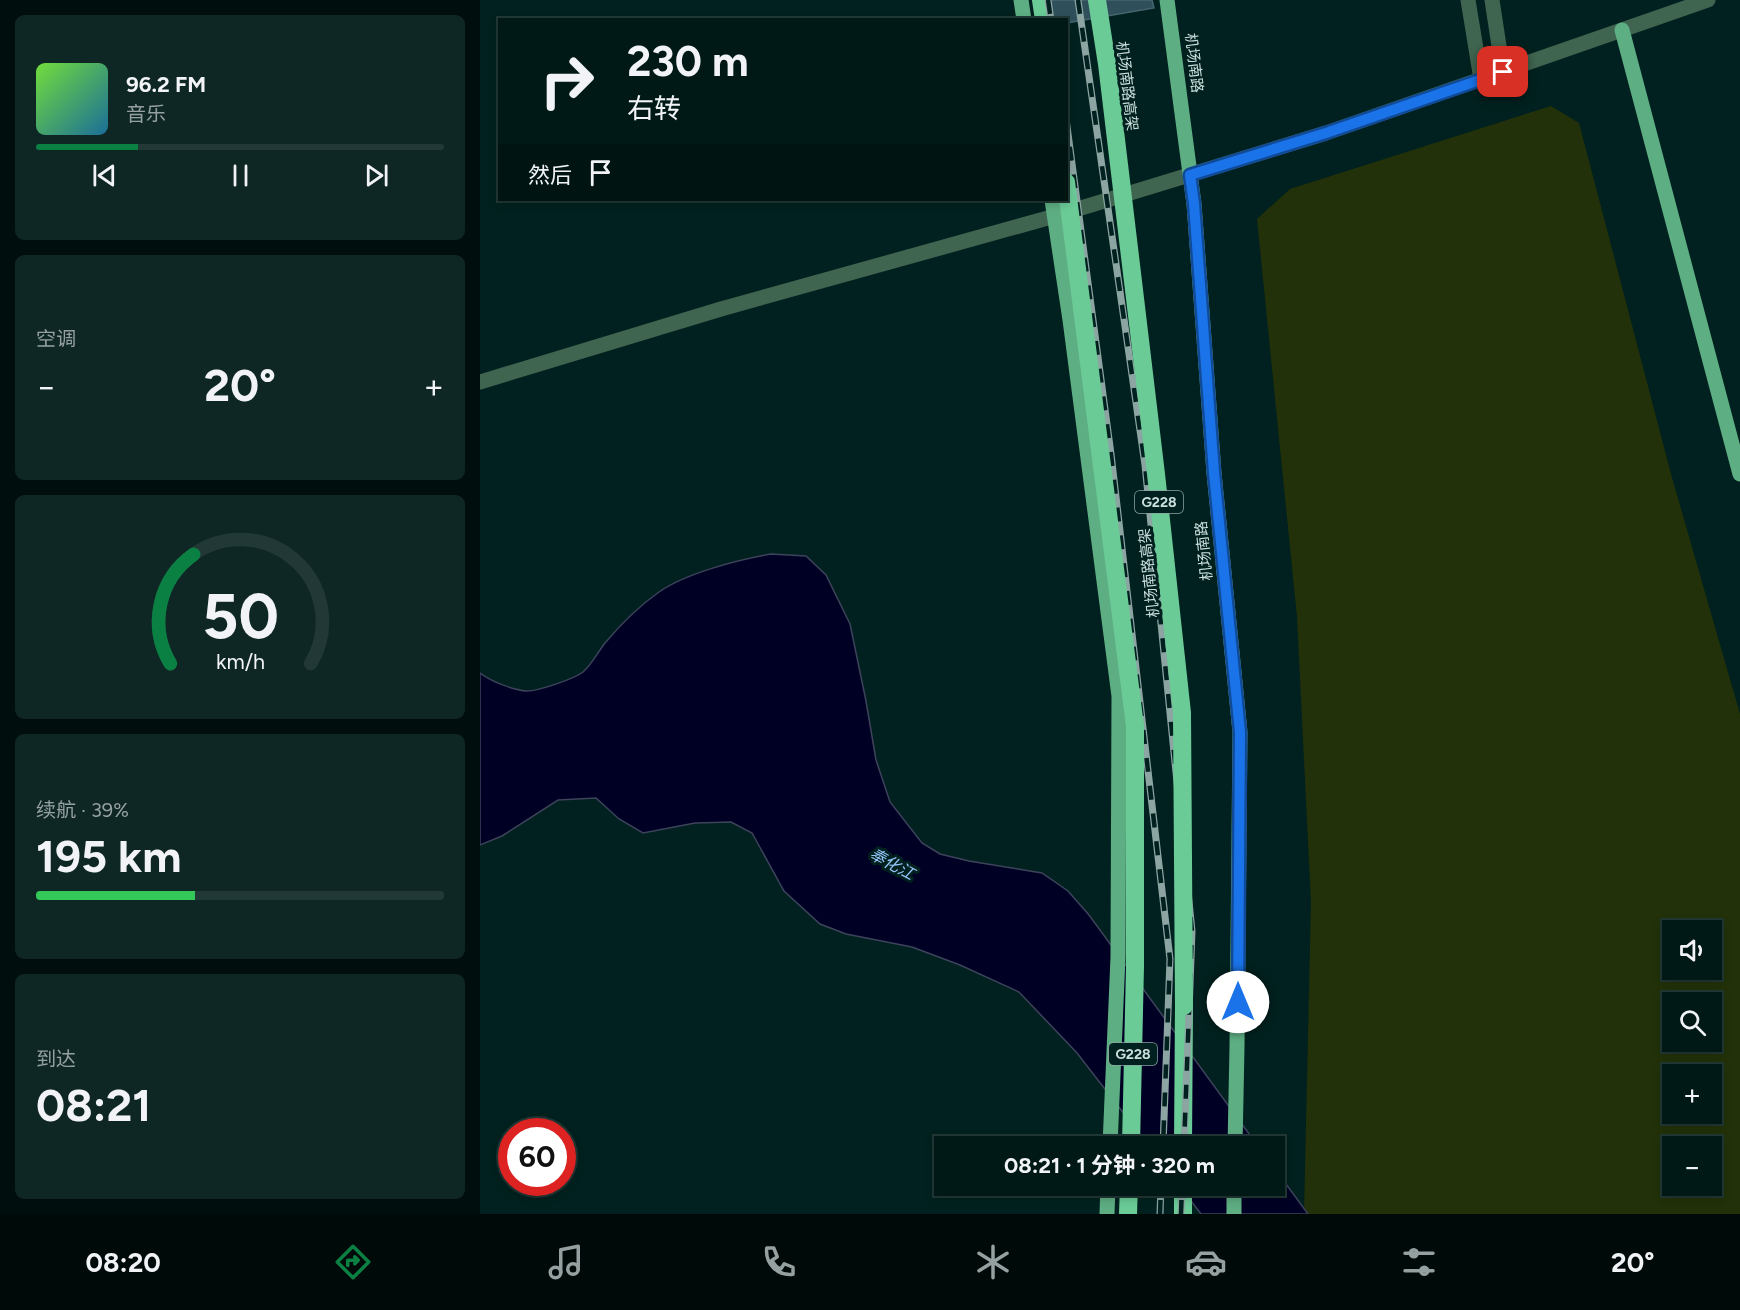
<!DOCTYPE html>
<html lang="zh">
<head>
<meta charset="utf-8">
<style>
	body { margin:0; font-family:Figtree,"Noto Sans SC",sans-serif; background:#0e2624; color:#f1f3f6; height:100vh; display:flex; flex-direction:column; font-size:22px; white-space:nowrap }
	* { box-sizing:border-box; margin:0 }
	p { font-size:20px; color:#95a0a1 }
	.icon { flex:none; width:33px; height:33px; fill:none; stroke:currentColor; stroke-width:2; stroke-linecap:round; stroke-linejoin:round }
	.map { position:relative; flex:1; overflow:hidden }
	.sheet { display:flex; flex-direction:column; gap:15px; padding:15px; background:#000e0d; width:480px }
	.sheet>* { flex:none }
	.top-card { position:absolute; left:18px; top:18px; width:570px; height:183px; border-radius:0px; box-shadow:0 3px 9px #0003,0 0 0 2px #223836; background:#001917; color:#f1f3f6; overflow:hidden }
	.buttons { position:absolute; left:1182px; top:920px; display:grid; gap:12px }
	.buttons a { display:grid; place-items:center; width:60px; height:60px; border-radius:0px; background:#001917; box-shadow:0 3px 9px #0003,0 0 0 2px #223836; font-size:30px }
	.speed { position:absolute; left:18px; top:1118px; display:flex; gap:12px; font-size:30px; font-weight:700; text-align:center }
	.speed>* { display:grid; place-content:center; width:78px; height:78px; border-radius:50%; background:#001917; box-shadow:0 3px 9px #0003,0 0 0 2px #223836; line-height:1 }
	.speed .limit { border:9px solid #d22; background:#fff; color:#111 }
	.pin { position:absolute; display:grid; place-items:center; width:51px; height:51px; color:#fff; margin:-26px; border-radius:12px; box-shadow:0 3px 9px #0006 }
	.me { position:absolute; width:66px; margin:-33px; rotate:0deg; stroke-linejoin:round; filter:drop-shadow(0 0 4px #0008) }
	.turn { display:flex; align-items:center; gap:21px; height:126px; padding:0 30px; font-size:27px }
	.turn .icon { width:78px; height:78px; stroke-width:2.5 }
	.turn b { display:block; font-size:42px; line-height:51px }
	.then { display:flex; align-items:center; height:57px; padding:0 30px; background:#0003; gap:12px; font-size:22px }
	.big { font-size:45px; font-weight:700; line-height:1.1 }
	.sheet .widget { flex:1; display:flex; flex-direction:column; justify-content:center; gap:9px; min-width:0; padding:0 21px; border-radius:9px; background:#0e2624 }
	.sheet .dial { align-items:center; gap:0 }
	.dial svg { height:156px; overflow:visible; fill:none; stroke:#223836; stroke-width:7; stroke-linecap:round; text-anchor:middle }
	.dial text { fill:#f1f3f6; stroke:none }
	.song { display:flex; align-items:center; gap:18px }
	.cover { width:72px; height:72px; border-radius:9px; background:linear-gradient(135deg,hsl(100 70% 55%),hsl(200 70% 35%)) }
	.played { height:6px; border-radius:3px; background:linear-gradient(90deg,#0b8043 25%,#223836 25%) }
	.keys { display:flex; justify-content:space-around; direction:ltr }
	.heat { display:flex; justify-content:space-between; align-items:center; font-size:33px; direction:ltr }
	.charge { height:9px; border-radius:4px; background:linear-gradient(90deg,#34c759 39%,#223836 0) }
	.trip { position:absolute; left:454px; top:1136px; width:351px; height:60px; border-radius:0px; background:#001917; box-shadow:0 3px 9px #0003,0 0 0 2px #223836; font-weight:700; line-height:60px; text-align:center }
	.tab-bar { display:flex; height:96px; justify-content:space-around; align-items:center; background:#000a09; color:#95a0a1 }
	.tab-bar .icon { width:42px; height:42px }
	.tab-bar .active { color:#0b8043 }
	.tab-bar b { font-size:27px; color:#f1f3f6 }
	main { display:flex; flex:1; min-height:0 }
	.map>svg:first-child { display:block }
	.green { fill:#223109; fill-rule:evenodd }
	.water { fill:#000024; stroke:#3d435b; stroke-width:1.5 }
	.building { fill:#2f505a; stroke:#446570; stroke-width:1.5 }
	.lines { fill:none; stroke-linecap:round; stroke-linejoin:round }
	.minor { stroke:#3f644f; stroke-width:15 }
	.major { stroke:#5eae83; stroke-width:15 }
	.highway { stroke:#6acb97; stroke-width:18 }
	.rail-casing { stroke:#8ca4a2; stroke-width:7 }
	.rail { stroke:#00211f; stroke-width:4.5; stroke-dasharray:14; stroke-linecap:butt }
	.highway-bridge { stroke:#6acb97; stroke-width:18 }
	.route-casing { stroke:#114b97; stroke-width:15 }
	.route { stroke:#1a73e8; stroke-width:10 }
	.labels { text-anchor:middle; dominant-baseline:central; stroke-width:6; stroke-linejoin:round; paint-order:stroke }
	.shield { fill:#00211f; stroke:#8da5a3; stroke-width:1.5 }
	.shield-label { font-size:14px; font-weight:bold; fill:#cadedc }
	.street-label { font-size:15px; fill:#cadedc; stroke:#00211f }
	.water-label { font-size:16px; font-style:italic; fill:#96c6fb; stroke:#00211f }
</style>
</head>
<body>
<main>
<section class="sheet">
<div class="widget">
<div class="song"><i class="cover"></i><div><b>96.2 FM</b><p>音乐</p></div></div>
<div class="played"></div>
<div class="keys"><svg class="icon" aria-label="previous" viewBox="0 0 24 24"><path d="M18 5L8 12l10 7zM5 5v14"/></svg><svg class="icon" aria-label="pause" viewBox="0 0 24 24"><path d="M8 5v14M16 5v14"/></svg><svg class="icon" aria-label="next" viewBox="0 0 24 24"><path d="M6 5l10 7-10 7zM19 5v14"/></svg></div>
</div>
<div class="widget"><p>空调</p>
<div class="heat"><a>−</a><b class="big">20°</b><a>+</a></div>
</div>
<div class="widget dial"><svg viewBox="0 0 100 80">
<path d="M14 69A42 42 0 1 1 86 69"/>
<path d="M14 69A42 42 0 0 1 26 13" stroke="#0b8043"/>
<text x="50" y="56" font-size="32" font-weight="700">50</text>
<text x="50" y="72" font-size="11">km/h</text>
</svg></div>
<div class="widget"><p>续航 · 39%</p><b class="big">195 km</b><div class="charge"></div></div>
<div class="widget"><p>到达</p><b class="big">08:21</b></div>
</section>
<div class="map">
<svg width="1260" height="1214" viewBox="0 0 1260 1214">
	<rect width="100%" height="100%" fill="#00211f"/>
	<path class="green" d="M1071,106L1099,123L1191,474L1260,714V1214H824L831,902L817,617L777,219L810,189ZM1192,930H1232V969H1192ZM1192,1002H1232V1041H1192ZM1192,1074H1232V1113H1192ZM1192,1146H1232V1185H1192Z"/>
	<g class="water">
		<path d="M291,554L326,556L346,575L370,624L386,701L396,760L410,802L442,843L460,854L489,861L562,873L588,891L609,915L778,1146H669L597,1053L539,992L480,965L432,947L366,934L340,924L304,891L272,833L251,822L215,823L163,833L139,819L116,798L78,800L22,836L0,845V673C11,681 32,690 47,691C58,691 94,679 103,672C112,664 118,652 125,643C141,624 159,606 179,592C206,573 258,560 291,554Z"/>
		<path d="M795,1169L828,1214H721L699,1185H795Z"/>
	</g>
	<path class="building" d="M559,0H672L674,8L586,23V20H562Z"/>
	<g class="lines">
		<g class="minor">
			<path d="M988,0L1001,79"/>
			<path d="M1012,0L1023,72"/>
			<path d="M0,382L241,309L575,216L846,133L1228,0"/>
		</g>
		<g class="major">
			<path d="M541,0L544,20"/>
			<path d="M687,0L714,204L734,473L760,732L757,1047L755,1146"/>
			<path d="M1142,30L1260,474"/>
			<path d="M572,200L590,320L639,696L638,957L630,1146"/>
			<path d="M627,1214L628,1185"/>
			<path d="M754,1214V1185"/>
		</g>
		<g class="highway">
			<path d="M561,0L564,20"/>
			<path d="M651,1146L655,966"/>
			<path d="M703,1146L704,1006"/>
			<path d="M648,1214L649,1185"/>
			<path d="M703,1214V1185"/>
		</g>
		<g class="rail-casing">
			<g id="rail">
				<path d="M568,0L571,20"/>
				<path d="M598,0L665,465L712,931L704,1146"/>
				<path d="M586,119L631,454L690,959L683,1146"/>
				<path d="M680,1214L681,1185"/>
				<path d="M701,1214L702,1185"/>
			</g>
		</g>
		<use href="#rail" class="rail"/>
		<g class="highway-bridge">
			<path d="M617,0L627,64L676,474L702,713L704,1006"/>
			<path d="M586,182L655,726V966"/>
		</g>
	</g>
	<g class="lines">
		<g class="route-casing">
			<path id="route" d="M758,1002L760,732L734,473L714,204L710,175L846,133L1023,72"/>
		</g>
		<use href="#route" class="route"/>
	</g>
	<g class="labels">
		<g class="shield">
			<rect x="655" y="491" width="48" height="22" rx="4.5"/>
			<rect x="629" y="1043" width="48" height="22" rx="4.5"/>
		</g>
		<g class="shield-label">
			<text x="679" y="502">G228</text>
			<text x="653" y="1054">G228</text>
		</g>
		<g class="street-label">
			<text transform="translate(714 63) rotate(83)">机场南路</text>
			<text transform="translate(647 86) rotate(83)">机场南路高架</text>
			<text transform="translate(724 551) rotate(-96)">机场南路</text>
			<text transform="translate(669 573) rotate(-96)">机场南路高架</text>
		</g>
		<g class="water-label">
			<text transform="translate(412 864) rotate(28)">奉化江</text>
		</g>
	</g>
</svg>
<div class="buttons">
<a><svg class="icon" aria-label="sound" viewBox="0 0 24 24"><path d="M4 9h4l5-4v14l-5-4H4zM17 9q2 3 0 6"/></svg></a>
<a><svg class="icon" aria-label="search" viewBox="0 0 24 24"><circle cx="10" cy="10" r="6"/><path d="M15 15l6 6"/></svg></a>
<a>+</a>
<a>−</a>
</div>
<div class="speed"><div class="limit">60</div></div>
<div class="pin" style="left:1023px;top:72px;background:#d93025"><svg class="icon" aria-label="arrive" viewBox="0 0 24 24"><path d="M6 21V4h12l-3 4 3 4H6"/></svg></div>
<svg class="me" style="left:758px;top:1002px" viewBox="-20 -20 40 40"><circle r="19" fill="#fff"/><path d="M0-13L10 11 0 6-10 11z" fill="#1a73e8"/></svg>
<div class="trip">08:21 · 1 分钟 · 320 m</div>
<div class="top-card">
<div class="turn"><svg class="icon" aria-label="right" viewBox="0 0 24 24"><path d="M7 20v-9h11M14 6l5 5-5 5"/></svg><div><b>230 m</b>右转</div></div>
<div class="then">然后<svg class="icon" aria-label="arrive" viewBox="0 0 24 24"><path d="M6 21V4h12l-3 4 3 4H6"/></svg></div>
</div>
</div>
</main>
<nav class="tab-bar">
<b>08:20</b>
<svg class="icon active" aria-label="directions" viewBox="0 0 24 24"><path d="M12 3l9 9-9 9-9-9zM9 14v-3h6M13 9l2 2-2 2"/></svg>
<svg class="icon" aria-label="music" viewBox="0 0 24 24"><path d="M9 18V5l10-2v13"/><circle cx="6" cy="18" r="3"/><circle cx="16" cy="16" r="3"/></svg>
<svg class="icon" aria-label="phone" viewBox="0 0 24 24"><path d="M5 4h4l2 5-3 2q2 4 5 5l2-3 5 2v4C11 20 4 13 5 4z"/></svg>
<svg class="icon" aria-label="climate" viewBox="0 0 24 24"><path d="M12 3v18M4 7l16 10M4 17L20 7"/></svg>
<svg class="icon" aria-label="car" viewBox="0 0 24 24"><path d="M5 17H2v-5l4-1 3-4h7l3 4 3 1v5h-3M9 17h6M6 11h13"/><circle cx="7" cy="17" r="2"/><circle cx="17" cy="17" r="2"/></svg>
<svg class="icon" aria-label="filters" viewBox="0 0 24 24"><path d="M4 7h16M4 17h16"/><circle cx="9" cy="7" r="2"/><circle cx="15" cy="17" r="2"/></svg>
<b>20°</b>
</nav>
</body>
</html>
